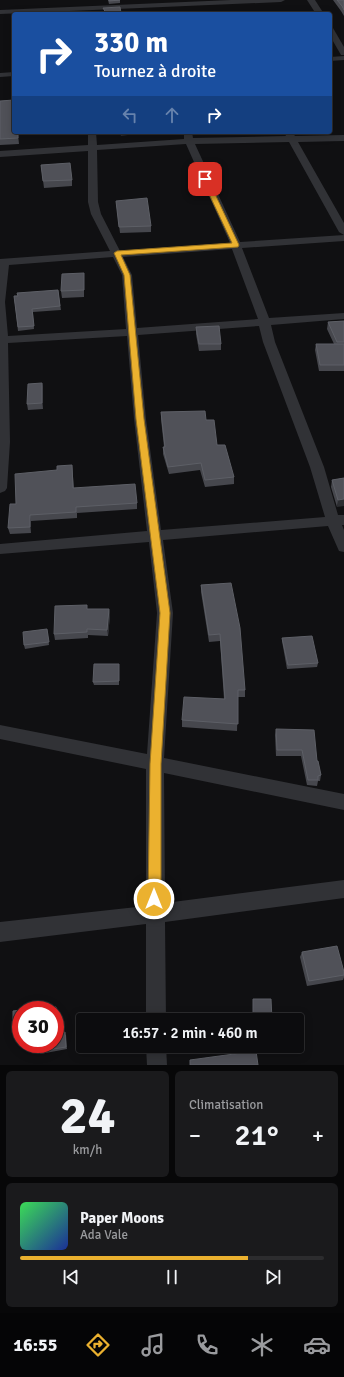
<!DOCTYPE html>
<html lang="fr">
<head>
<meta charset="utf-8">
<style>
	body { margin:0; font-family:Signika,sans-serif; background:#1a1a1c; color:#f1f3f6; height:100vh; display:flex; flex-direction:column; font-size:15px; white-space:nowrap }
	* { box-sizing:border-box; margin:0 }
	p { font-size:13px; color:#9a9b9e }
	.icon { flex:none; width:22px; height:22px; fill:none; stroke:currentColor; stroke-width:2; stroke-linecap:round; stroke-linejoin:round }
	.map { position:relative; height:1065px; overflow:hidden }
	.panel { display:flex; flex-direction:column; gap:6px; padding:6px; background:#070708; flex:1 }
	.panel>* { flex:none }
	.top-card { position:absolute; left:12px; top:12px; width:320px; height:122px; border-radius:4px; box-shadow:0 2px 10px #0003,0 0 0 1px #2c2c2e; background:#1a4fa0; color:#fff; overflow:hidden }
	.speed { position:absolute; left:12px; top:1001px; display:flex; gap:8px; font-size:20px; font-weight:700; text-align:center }
	.speed>* { display:grid; place-content:center; width:52px; height:52px; border-radius:50%; background:#0c0c0e; box-shadow:0 2px 10px #0003,0 0 0 1px #2c2c2e; line-height:1 }
	.speed .limit { border:6px solid #d22; background:#fff; color:#111 }
	.pin { position:absolute; display:grid; place-items:center; width:34px; height:34px; color:#fff; margin:-17px; border-radius:8px; box-shadow:0 2px 6px #0006 }
	.me { position:absolute; width:44px; margin:-22px; rotate:0deg; stroke-linejoin:round; filter:drop-shadow(0 0 3px #0008) }
	.turn { display:flex; align-items:center; gap:14px; height:84px; padding:0 16px; font-size:18px }
	.turn .icon { width:52px; height:52px; stroke-width:2.5 }
	.turn b { display:block; font-size:28px; line-height:34px }
	.lanes { display:flex; align-items:center; height:38px; padding:0 16px; background:#0003; justify-content:center; gap:20px; direction:ltr }
	.lanes .off { opacity:.35 }
	.big { font-size:30px; font-weight:600; line-height:1.1 }
	.panel .card { flex:1; display:flex; flex-direction:column; justify-content:center; gap:6px; min-width:0; padding:0 14px; border-radius:6px; background:#1a1a1c }
	.panel .dial { align-items:center; gap:0 }
	.dial b { font-size:52px; line-height:1 }
	.song { display:flex; align-items:center; gap:12px }
	.cover { width:48px; height:48px; border-radius:6px; background:linear-gradient(135deg,hsl(130 70% 55%),hsl(230 70% 35%)) }
	.played { height:4px; border-radius:2px; background:linear-gradient(90deg,#ebb12f 75%,#2c2c2e 75%) }
	.keys { display:flex; justify-content:space-around; direction:ltr }
	.heat { display:flex; justify-content:space-between; align-items:center; font-size:22px; direction:ltr }
	.panel .tiles { flex:1; display:grid; gap:6px; grid-template-columns:1fr 1fr }
	.card:last-child { grid-column:span 2 }
	.trip { position:absolute; left:76px; top:1013px; width:228px; height:40px; border-radius:4px; background:#0c0c0e; box-shadow:0 2px 10px #0003,0 0 0 1px #2c2c2e; font-weight:600; line-height:40px; text-align:center }
	.dock { display:flex; height:64px; justify-content:space-around; align-items:center; background:#050506; color:#9a9b9e }
	.dock .icon { width:28px; height:28px }
	.dock .current { color:#ebb12f }
	.dock b { font-size:18px; color:#f1f3f6 }
	.map>svg:first-child { display:block }
	.lines { fill:none; stroke-linecap:round; stroke-linejoin:round }
	.street { fill:#313236; fill-rule:evenodd }
	.wall { fill:#46474d }
	.shaded-wall { fill:#2c2d31 }
	.building { fill:#505158; stroke:#5d5f66 }
	.route { fill:#ebb12f; stroke:#99731f }
</style>
</head>
<body>
<div class="map">
<svg width="344" height="1065" viewBox="0 0 344 1065">
	<rect width="100%" height="100%" fill="#101012"/>
	<g class="lines">
		<g class="street">
			<path d="M231,0H285L281,2L0,14V10Z"/>
			<path d="M307,0H315L324,14H316Z"/>
			<path d="M330,28H333L344,47V55H341L330,36Z"/>
			<path d="M344,56V60L330,61V57Z"/>
			<path d="M14,72V76L0,77V73Z"/>
			<path d="M88,132H96L97,145L184,139V132H192L193,138L286,136L284,132H292L295,136L344,135V141L298,142L344,223V241L242,248L269,318L344,313V319L271,325L275,342L324,467L338,515H344V525H342L344,530V552L339,551L328,526L163,540L173,613L164,758L344,794V810L164,773L165,903L344,880V898L165,922L166,1020H146V924L0,942V922L146,906V769L0,739V725L147,754L157,613L149,542L0,554V544L147,531L134,419L127,336L8,343L10,442L7,488L5,491L0,493V259L110,251L91,214L88,202V151L0,157V151L88,145ZM289,142L339,232L344,235L240,242L195,144ZM186,144L230,243L120,251L101,214L98,202L97,150ZM232,249L258,319L137,328L132,275L123,257ZM113,257L122,275L126,329L8,336L5,302L9,265ZM259,326L263,342L310,467L325,517L161,530L146,419L138,335Z"/>
			<path d="M146,1046H166L167,1065H147Z"/>
		</g>
	</g>
	<g class="wall">
		<path d="M108,0H120V3L109,4Z"/>
		<path d="M333,0H344V16L341,11Z"/>
		<path d="M0,101L14,132H26V134H18L19,144L0,145Z"/>
		<path d="M41,165L72,180V186L44,188Z"/>
		<path d="M116,201L151,226V232L120,233Z"/>
		<path d="M84,273V297L62,298L61,291Z"/>
		<path d="M58,290L61,310L33,312L34,329L18,331L14,296Z"/>
		<path d="M344,321V371H319L315,350L316,344H334L327,329L328,322Z"/>
		<path d="M196,327L221,344V350L199,351L196,334Z"/>
		<path d="M42,383L43,389V409L28,410L27,404Z"/>
		<path d="M161,412L206,420L217,445L234,477V484L205,487L200,470L169,474L163,454V447H164L161,419Z"/>
		<path d="M72,465L74,488L137,503V509L77,513V518L31,521V533L10,534L8,528L16,504L57,470Z"/>
		<path d="M344,478L337,507L331,487L332,480Z"/>
		<path d="M201,585L245,690V697H238L237,731L182,727V720L224,699L220,641L209,642L201,592Z"/>
		<path d="M87,605V609H109L110,615L108,636L88,635V638L55,640L54,634Z"/>
		<path d="M47,629L49,645L25,649L24,645Z"/>
		<path d="M282,638L318,663L317,667L287,669L282,641Z"/>
		<path d="M119,667V685H94L93,682Z"/>
		<path d="M276,729L317,761L321,775L320,781H318L317,786L307,785L301,756H276L275,735Z"/>
		<path d="M302,952L344,972V977L343,980L307,986L300,957Z"/>
		<path d="M56,1007L57,1010L56,1034L66,1035L67,1049L40,1054V1051Z"/>
		<path d="M21,1010V1030L14,1031L13,1029Z"/>
	</g>
	<g class="shaded-wall">
		<path d="M125,132H128V135L121,136L120,133Z"/>
		<path d="M42,383L43,389V409L42,403Z"/>
		<path d="M344,499V506L337,507L338,500Z"/>
		<path d="M30,515L31,521V533L30,527Z"/>
		<path d="M109,609L110,615L108,636L107,630Z"/>
		<path d="M56,1007L57,1010L56,1036Z"/>
	</g>
	<g class="building">
		<path d="M109,0H120L109,1Z"/>
		<path d="M337,0H344V10L342,6Z"/>
		<path d="M120,7L121,13H127V14H97L106,13L103,8Z"/>
		<path d="M14,100V132H18V138L0,139V101Z"/>
		<path d="M70,163L72,180L43,181L41,165Z"/>
		<path d="M147,198L151,226L119,227L116,201Z"/>
		<path d="M84,273V290L61,291L62,274Z"/>
		<path d="M58,290L60,306L32,309L34,326L18,327L14,296H18L17,293Z"/>
		<path d="M344,321V342H337L328,322Z"/>
		<path d="M219,326L221,344H199L196,327Z"/>
		<path d="M316,344H344V365H320Z"/>
		<path d="M42,383V403L27,404L28,384Z"/>
		<path d="M205,411L206,420H214L217,445H225L234,477L205,480L201,463L168,467L163,447H165L161,412Z"/>
		<path d="M72,465L73,488L135,484L137,503L76,507V512L30,515V527L8,528L10,504H16L15,474L57,470V466Z"/>
		<path d="M344,478V499L338,500L332,480Z"/>
		<path d="M231,583L240,628L245,690H238V724L182,720L184,697L225,699L220,634L209,635L201,585Z"/>
		<path d="M87,605V609H109L107,630L87,629V632L54,634L55,606Z"/>
		<path d="M47,629L49,642L24,645L23,632Z"/>
		<path d="M312,636L318,663L288,665L282,638Z"/>
		<path d="M94,664H119V681L93,682Z"/>
		<path d="M276,729L314,730L317,761H318L321,775L318,776V780H308L302,750H277Z"/>
		<path d="M337,946L344,972V975L309,981L302,952Z"/>
		<path d="M253,999H271L272,1020H253Z"/>
		<path d="M56,1007V1034L65,1032L66,1047L40,1051L39,1044H55V1010H26Z"/>
		<path d="M21,1010V1028L13,1029V1011Z"/>
		<path d="M256,1051L258,1065H190V1060Z"/>
	</g>
	<path class="route" d="M203,177L208,179L239,245L238,247L121,255L130,275L144,419L170,613L161,764V899L159,903L154,905L150,903L148,899L150,764L160,613L136,419L124,275L114,253L117,251L232,243L202,179Z"/>
</svg>
<div class="speed"><div class="limit">30</div></div>
<div class="pin" style="left:205px;top:179px;background:#d93025"><svg class="icon" aria-label="arrive" viewBox="0 0 24 24"><path d="M6 21V4h12l-3 4 3 4H6"/></svg></div>
<svg class="me" style="left:154px;top:899px" viewBox="-20 -20 40 40"><circle r="17" fill="#ebb12f" stroke="#fff" stroke-width="3"/><path d="M0-11L8 9 0 5-8 9z" fill="#fff"/></svg>
<div class="trip">16:57 · 2 min · 460 m</div>
<div class="top-card">
<div class="turn"><svg class="icon" aria-label="right" viewBox="0 0 24 24"><path d="M7 20v-9h11M14 6l5 5-5 5"/></svg><div><b>330 m</b>Tournez à droite</div></div>
<div class="lanes"><svg class="icon off" aria-label="left" viewBox="0 0 24 24"><path d="M17 20v-9H6M10 6l-5 5 5 5"/></svg><svg class="icon off" aria-label="ahead" viewBox="0 0 24 24"><path d="M12 20V5M6 11l6-6 6 6"/></svg><svg class="icon" aria-label="right" viewBox="0 0 24 24"><path d="M7 20v-9h11M14 6l5 5-5 5"/></svg></div>
</div>
</div>
<section class="panel">
<div class="tiles">
<div class="card dial"><b>24</b><p>km/h</p></div>
<div class="card"><p>Climatisation</p>
<div class="heat"><a>−</a><b class="big">21°</b><a>+</a></div>
</div>
<div class="card">
<div class="song"><i class="cover"></i><div><b>Paper Moons</b><p>Ada Vale</p></div></div>
<div class="played"></div>
<div class="keys"><svg class="icon" aria-label="previous" viewBox="0 0 24 24"><path d="M18 5L8 12l10 7zM5 5v14"/></svg><svg class="icon" aria-label="pause" viewBox="0 0 24 24"><path d="M8 5v14M16 5v14"/></svg><svg class="icon" aria-label="next" viewBox="0 0 24 24"><path d="M6 5l10 7-10 7zM19 5v14"/></svg></div>
</div>
</div>
</section>
<nav class="dock">
<b>16:55</b>
<svg class="icon current" aria-label="directions" viewBox="0 0 24 24"><path d="M12 3l9 9-9 9-9-9zM9 14v-3h6M13 9l2 2-2 2"/></svg>
<svg class="icon" aria-label="music" viewBox="0 0 24 24"><path d="M9 18V5l10-2v13"/><circle cx="6" cy="18" r="3"/><circle cx="16" cy="16" r="3"/></svg>
<svg class="icon" aria-label="phone" viewBox="0 0 24 24"><path d="M5 4h4l2 5-3 2q2 4 5 5l2-3 5 2v4C11 20 4 13 5 4z"/></svg>
<svg class="icon" aria-label="climate" viewBox="0 0 24 24"><path d="M12 3v18M4 7l16 10M4 17L20 7"/></svg>
<svg class="icon" aria-label="car" viewBox="0 0 24 24"><path d="M5 17H2v-5l4-1 3-4h7l3 4 3 1v5h-3M9 17h6M6 11h13"/><circle cx="7" cy="17" r="2"/><circle cx="17" cy="17" r="2"/></svg>
</nav>
</body>
</html>
